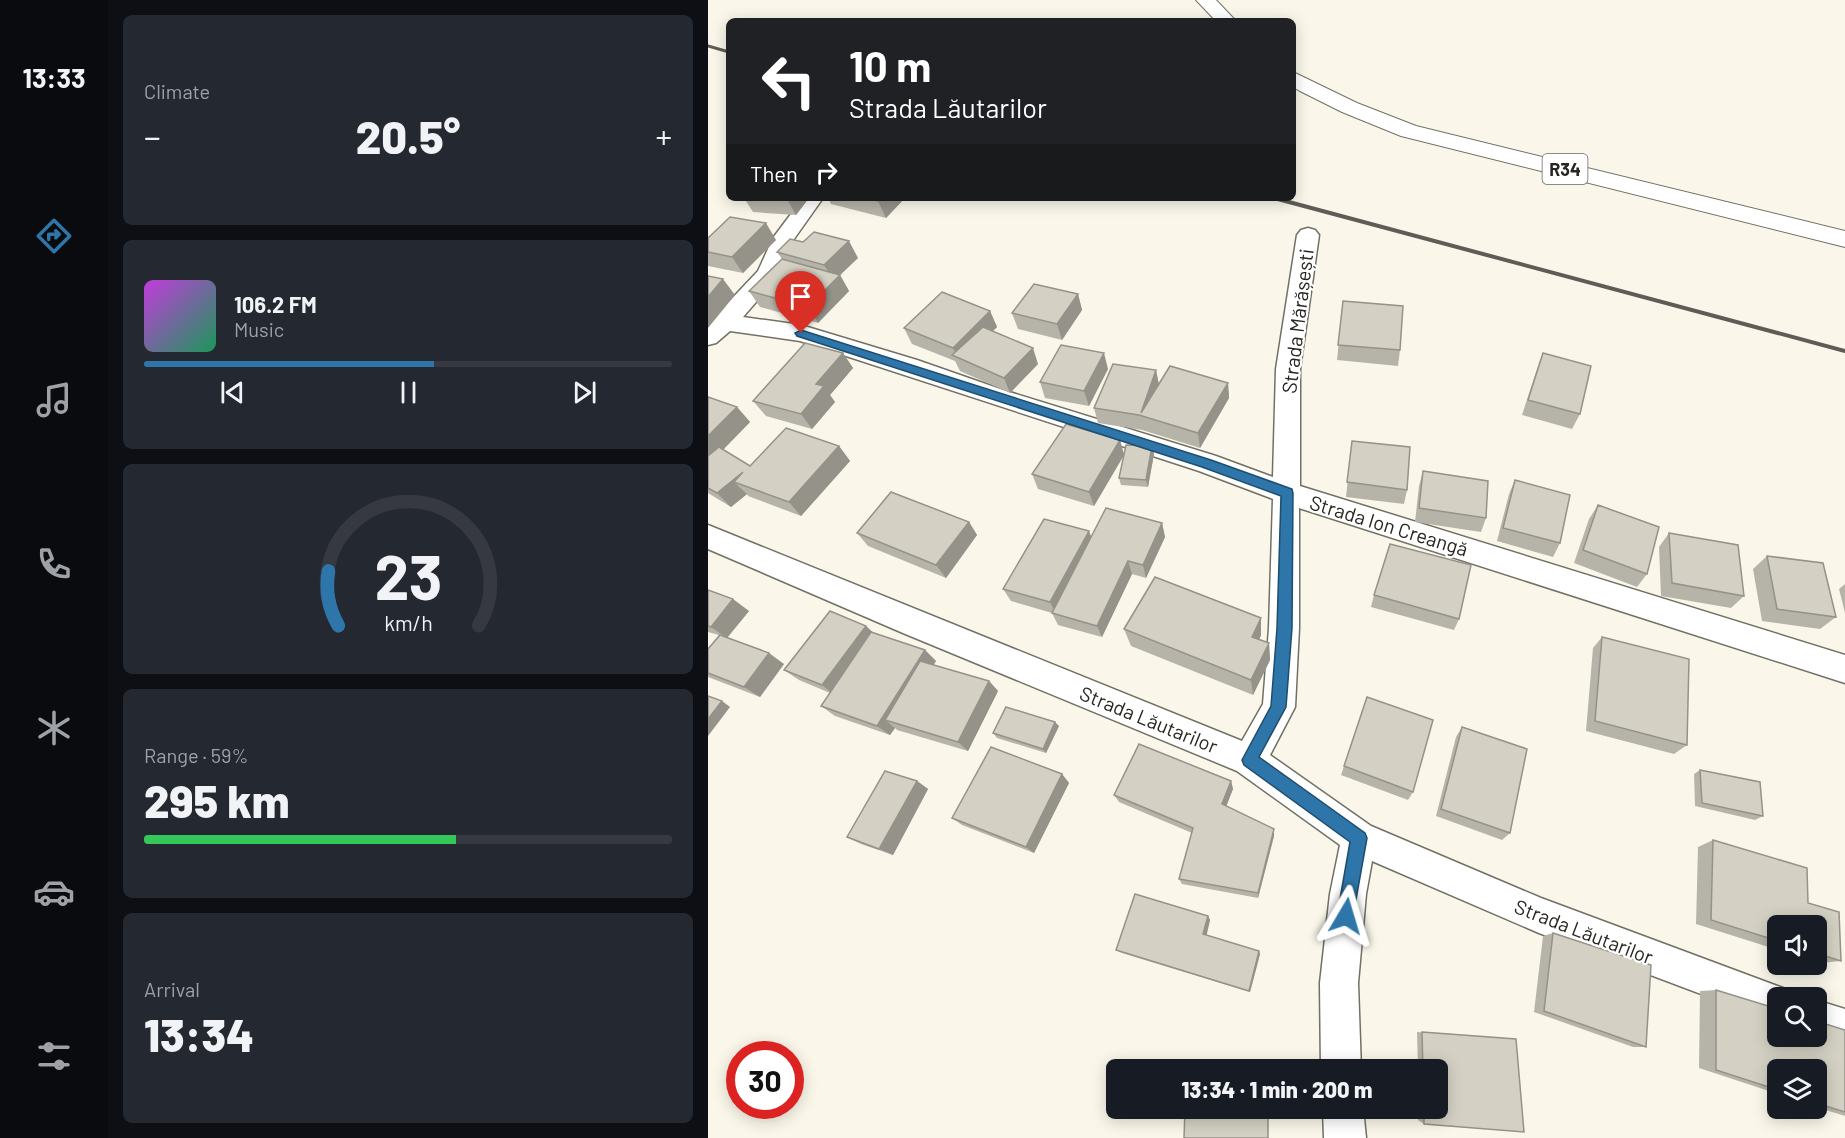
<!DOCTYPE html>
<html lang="en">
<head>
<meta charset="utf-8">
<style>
	body { margin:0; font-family:Barlow,sans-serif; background:#242831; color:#f1f3f6; height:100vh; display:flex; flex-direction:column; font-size:22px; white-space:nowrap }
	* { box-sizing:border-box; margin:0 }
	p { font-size:20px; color:#9ea1a6 }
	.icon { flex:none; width:33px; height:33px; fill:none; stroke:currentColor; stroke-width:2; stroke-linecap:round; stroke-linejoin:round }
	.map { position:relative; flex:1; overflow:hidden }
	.details { display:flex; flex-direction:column; gap:15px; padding:15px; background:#0d0f14; width:600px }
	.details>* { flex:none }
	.top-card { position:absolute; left:18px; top:18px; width:570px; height:183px; border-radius:9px; box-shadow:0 3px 15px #0003; background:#202124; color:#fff; overflow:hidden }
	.buttons { position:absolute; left:1059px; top:915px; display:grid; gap:12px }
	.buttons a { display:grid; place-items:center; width:60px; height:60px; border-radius:9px; background:#171b24; box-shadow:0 3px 15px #0003; font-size:30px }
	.speed { position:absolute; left:18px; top:1041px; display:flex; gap:12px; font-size:30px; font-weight:700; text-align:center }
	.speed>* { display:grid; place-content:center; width:78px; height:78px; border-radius:50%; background:#171b24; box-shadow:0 3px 15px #0003; line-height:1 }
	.speed .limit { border:9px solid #d22; background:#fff; color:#111 }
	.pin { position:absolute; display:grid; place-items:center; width:51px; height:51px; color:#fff; margin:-62px -26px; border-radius:50% 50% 50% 0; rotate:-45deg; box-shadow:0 0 6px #0007 }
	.pin .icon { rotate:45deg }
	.me { position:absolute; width:66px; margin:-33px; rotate:7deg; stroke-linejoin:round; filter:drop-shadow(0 0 4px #0008) }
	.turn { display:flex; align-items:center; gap:21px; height:126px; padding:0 24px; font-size:27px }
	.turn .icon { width:78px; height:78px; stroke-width:2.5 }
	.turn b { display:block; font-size:42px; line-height:51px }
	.then { display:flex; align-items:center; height:57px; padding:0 24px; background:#0003; gap:12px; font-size:22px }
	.big { font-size:45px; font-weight:800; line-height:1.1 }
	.details .tile { flex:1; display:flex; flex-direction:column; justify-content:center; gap:9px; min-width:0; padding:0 21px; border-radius:9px; background:#242831 }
	.details .dial { align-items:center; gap:0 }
	.dial svg { height:156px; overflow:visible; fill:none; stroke:#363941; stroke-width:7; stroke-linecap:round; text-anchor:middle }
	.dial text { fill:#f1f3f6; stroke:none }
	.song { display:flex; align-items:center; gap:18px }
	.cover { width:72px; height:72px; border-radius:9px; background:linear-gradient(135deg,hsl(290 70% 55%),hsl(150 70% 35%)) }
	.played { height:6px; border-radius:3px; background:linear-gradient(90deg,#2e76aa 55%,#363941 55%) }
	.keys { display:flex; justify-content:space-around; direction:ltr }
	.heat { display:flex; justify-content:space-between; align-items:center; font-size:33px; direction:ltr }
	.charge { height:9px; border-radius:4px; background:linear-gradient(90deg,#34c759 59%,#363941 0) }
	.trip { position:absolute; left:398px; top:1059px; width:342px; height:60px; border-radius:9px; background:#171b24; box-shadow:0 3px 15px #0003; font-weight:800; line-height:60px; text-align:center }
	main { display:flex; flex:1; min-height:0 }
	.dock { display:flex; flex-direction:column; width:108px; justify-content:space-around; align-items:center; background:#090b0e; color:#9ea1a6 }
	.dock .icon { width:42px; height:42px }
	.dock .active { color:#2e76aa }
	.dock b { font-size:27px; color:#f1f3f6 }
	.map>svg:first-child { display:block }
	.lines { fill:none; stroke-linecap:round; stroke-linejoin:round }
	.minor-casing { stroke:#727064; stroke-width:3 }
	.primary-casing { stroke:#727064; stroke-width:2 }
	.minor { fill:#fff; fill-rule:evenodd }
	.primary { fill:#fff; fill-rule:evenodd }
	.rail-far1 { stroke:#5e5c55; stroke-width:3 }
	.rail { stroke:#5e5c55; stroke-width:4 }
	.wall { fill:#b6b4a9 }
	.shaded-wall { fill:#949289 }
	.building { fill:#d4d1c4; stroke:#949289; stroke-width:1.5 }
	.route { fill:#2e76aa; stroke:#1e4d6e; stroke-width:1.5 }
	.labels { text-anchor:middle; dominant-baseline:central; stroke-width:4.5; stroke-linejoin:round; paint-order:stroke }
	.shield { fill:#fff; stroke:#686764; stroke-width:1.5 }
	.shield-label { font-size:18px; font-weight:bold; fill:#272621 }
	.street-label { font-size:20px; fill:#272621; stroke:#fff }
</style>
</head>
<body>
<main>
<nav class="dock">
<b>13:33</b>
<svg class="icon active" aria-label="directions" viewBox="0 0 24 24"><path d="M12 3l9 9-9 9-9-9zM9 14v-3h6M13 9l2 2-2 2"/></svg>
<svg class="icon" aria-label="music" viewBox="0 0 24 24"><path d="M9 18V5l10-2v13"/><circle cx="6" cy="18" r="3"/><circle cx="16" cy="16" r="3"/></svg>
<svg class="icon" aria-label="phone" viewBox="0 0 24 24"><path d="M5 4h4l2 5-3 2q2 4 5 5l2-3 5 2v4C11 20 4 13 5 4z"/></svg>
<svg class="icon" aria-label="climate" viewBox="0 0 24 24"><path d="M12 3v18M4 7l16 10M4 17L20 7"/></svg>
<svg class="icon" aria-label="car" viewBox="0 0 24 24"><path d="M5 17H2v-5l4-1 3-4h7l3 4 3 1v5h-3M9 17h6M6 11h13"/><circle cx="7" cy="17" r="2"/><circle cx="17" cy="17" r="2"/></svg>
<svg class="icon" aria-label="filters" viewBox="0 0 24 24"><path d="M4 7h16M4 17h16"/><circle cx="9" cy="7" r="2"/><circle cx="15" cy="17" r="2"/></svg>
</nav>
<section class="details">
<div class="tile"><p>Climate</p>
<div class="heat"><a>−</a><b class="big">20.5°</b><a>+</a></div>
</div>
<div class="tile">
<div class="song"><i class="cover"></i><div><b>106.2 FM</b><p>Music</p></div></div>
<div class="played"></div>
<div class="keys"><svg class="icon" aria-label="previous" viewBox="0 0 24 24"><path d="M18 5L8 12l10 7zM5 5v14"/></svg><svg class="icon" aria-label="pause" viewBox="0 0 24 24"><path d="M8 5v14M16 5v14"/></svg><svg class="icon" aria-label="next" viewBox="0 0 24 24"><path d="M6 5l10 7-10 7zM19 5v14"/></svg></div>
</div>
<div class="tile dial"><svg viewBox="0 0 100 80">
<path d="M14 69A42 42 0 1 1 86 69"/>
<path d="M14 69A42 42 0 0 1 9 41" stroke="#2e76aa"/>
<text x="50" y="56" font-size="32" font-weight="700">23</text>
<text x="50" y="72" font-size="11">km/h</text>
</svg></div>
<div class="tile"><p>Range · 59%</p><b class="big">295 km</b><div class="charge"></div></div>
<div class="tile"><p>Arrival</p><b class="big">13:34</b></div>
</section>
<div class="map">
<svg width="1137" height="1138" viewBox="0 0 1137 1138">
	<rect width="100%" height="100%" fill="#faf7ea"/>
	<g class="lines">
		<g class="minor-casing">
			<g id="minor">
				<path d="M95,198H115L86,239L68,279L35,317L93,325L209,360L295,390L508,456L565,477L568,369L589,235L593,230L600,228L607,230L611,235L592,369V486L1137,655V683L591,508V628L587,707L562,755L663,826L833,898L1083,991L1086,998H1070V1023L831,933L664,861L658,894L650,983L653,1070H613L612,983L622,894L632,845L529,771L195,633L0,549V525L534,741L555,704L561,628L565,499L491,471L92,341L22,331L8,343L0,345V324L50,271L65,238Z"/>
				<path d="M1108,1000L1137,1009V1047L1104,1036H1108Z"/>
				<path d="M615,1108H655L658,1138H616Z"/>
			</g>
		</g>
		<g class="primary-casing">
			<g id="primary">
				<path d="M488,0H508L528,21H508Z"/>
				<path d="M585,72L649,103L708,126L1137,231V247L693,136L634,112L592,91L585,87Z"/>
			</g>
		</g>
		<use href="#minor" class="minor"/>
		<use href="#primary" class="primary"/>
		<path class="rail-far1" d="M0,46L21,52"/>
		<path class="rail" d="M566,198L1137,351"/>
	</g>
	<g class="wall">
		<path d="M36,198H101L88,215L45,212Z"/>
		<path d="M120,198H197L178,218L123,204Z"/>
		<path d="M0,238L68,240L35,273L0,266Z"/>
		<path d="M69,252L150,258L132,275L141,291L110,323L52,307L41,291L74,259Z"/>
		<path d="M370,294L374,310L354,340L310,329L304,313Z"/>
		<path d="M635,301L692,350L690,366L629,360Z"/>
		<path d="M282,311L289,327L285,331L330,364L302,393L252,371L247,361L204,344L196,328Z"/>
		<path d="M135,353L145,368L122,395L127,402L104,429L58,416L45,401Z"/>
		<path d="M835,353L872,414L864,429L814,415L829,369Z"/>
		<path d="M400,369L381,406L337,398L332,382Z"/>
		<path d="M448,370L451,384L520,383L521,398L492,448L434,430L390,423L386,408Z"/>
		<path d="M0,397L29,407L42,422L15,450L42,466L131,446L142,461L93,516L40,496L39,494L23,507L0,493Z"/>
		<path d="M412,440L416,455L386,506L330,489L324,474Z"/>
		<path d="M644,441L699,490L696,504L638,497Z"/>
		<path d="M444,446L446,454L440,487L413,485L411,478Z"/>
		<path d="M715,471L778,518L773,532L707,522L711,486Z"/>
		<path d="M807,480L852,543L845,557L789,541L801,494Z"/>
		<path d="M890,505L939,574L929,587L866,563L881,519Z"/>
		<path d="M261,522L269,535L238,578L160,546L149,533Z"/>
		<path d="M454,523L457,537L438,578L424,574L394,637L350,625L344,613L303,601L295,589L383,537Z"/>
		<path d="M961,533L1036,596L1023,608L953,596L951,547Z"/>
		<path d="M1059,556L1128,617L1112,629L1054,621L1045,569Z"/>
		<path d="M1137,584V613L1131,589Z"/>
		<path d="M0,590L41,611L19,638L76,664L52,697L0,677V649L11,635L0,632Z"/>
		<path d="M666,595L751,619L746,630L663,607Z"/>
		<path d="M158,626L165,633L217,650L228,661L225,665L281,681L290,691L260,751L189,730L187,728L182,735L127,716L113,706L122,693L91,680L76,670Z"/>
		<path d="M416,629L553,635L551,640L561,643L562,660L545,695L423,646Z"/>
		<path d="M894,637L979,745L966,754L878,731L885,648Z"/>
		<path d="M351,726L338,753L289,738L285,733Z"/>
		<path d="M754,727L802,833L794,840L728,816L748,737Z"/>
		<path d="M636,766L705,792L700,800L633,775Z"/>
		<path d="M992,770L1055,816L1047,820L987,806L986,774Z"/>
		<path d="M354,774L361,783L326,853L254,825L244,818Z"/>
		<path d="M209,781L220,789L185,855L153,844L139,837Z"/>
		<path d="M523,781L525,789L518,806L566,836L550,898L474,884L471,879L484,833L411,802L406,795Z"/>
		<path d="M1005,840L1100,903L1133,961L1113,963L1108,962V926H1070V950L988,924L990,847Z"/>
		<path d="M500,916L502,920L498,935L552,954L542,992L414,953L408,950Z"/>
		<path d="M845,933L938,1047H925L826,1012L835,936Z"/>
		<path d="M1008,990L1137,1030V1116L1108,1107V1070H1070V1094L991,1068L992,991Z"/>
		<path d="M709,1032L808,1039L816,1132L716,1124L710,1120V1108H729V1070H710Z"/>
	</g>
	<g class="shaded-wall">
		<path d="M79,198H101L88,215L79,199Z"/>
		<path d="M173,198H197L178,218L170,201Z"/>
		<path d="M58,223L68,240L35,273L24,257Z"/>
		<path d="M141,241L150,258L132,275L141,291L110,323L100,307L126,281L116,265Z"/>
		<path d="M15,279L27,295L0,328V297Z"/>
		<path d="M370,294L374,310L354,340L349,324Z"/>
		<path d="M282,311L289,327L255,360L250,358L245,348Z"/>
		<path d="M325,348L330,364L302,393L296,378Z"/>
		<path d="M135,353L145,368L122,395L127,402L104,429L93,414L108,384Z"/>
		<path d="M396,353L400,369L381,406L376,391Z"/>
		<path d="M448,370L451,386L433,413Z"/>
		<path d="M520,383L521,398L492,448L490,433Z"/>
		<path d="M29,407L42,422L0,465V436Z"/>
		<path d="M412,440L416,455L386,506L381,492Z"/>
		<path d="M131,446L142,461L93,516L81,502Z"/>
		<path d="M444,446L446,454L440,487L438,480Z"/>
		<path d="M35,472L26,482L39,494L23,507L9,493Z"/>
		<path d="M261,522L269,535L238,578L228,565Z"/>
		<path d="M454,523L457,537L438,578L435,565Z"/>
		<path d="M381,531L386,544L349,615L342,602Z"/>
		<path d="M420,561L424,574L394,637L389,626Z"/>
		<path d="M25,599L41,611L19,638L3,627Z"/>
		<path d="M553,618V635L545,654L544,637Z"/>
		<path d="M158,626L170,637L128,696L114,685Z"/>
		<path d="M561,643L562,660L545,695L543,680Z"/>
		<path d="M217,650L228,661L189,724L177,720L187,728L182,735L169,726Z"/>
		<path d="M61,653L76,664L52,697L36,687Z"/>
		<path d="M281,681L290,691L260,751L250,742Z"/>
		<path d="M14,701L22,707L0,736V719Z"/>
		<path d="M347,722L351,726L338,753L335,749Z"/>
		<path d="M354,774L361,783L326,853L318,847Z"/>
		<path d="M209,781L220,789L185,855L171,849Z"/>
		<path d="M523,781L525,789L516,812L514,804Z"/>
		<path d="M566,829V836L550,898V893Z"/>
		<path d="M500,916L502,920L498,938L495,934Z"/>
		<path d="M551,951L552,954L542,992L541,991Z"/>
	</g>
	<g class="building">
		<path d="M158,198H173L170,201Z"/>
		<path d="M22,217L58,223L24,257L0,252V238Z"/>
		<path d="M106,232L141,241L116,265L69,252L82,239L95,242Z"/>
		<path d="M74,259L132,275L100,307L41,291Z"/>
		<path d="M0,276L15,279L0,297Z"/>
		<path d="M326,284L370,294L349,324L304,313Z"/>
		<path d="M234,292L282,311L245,348L196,328Z"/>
		<path d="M635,301L695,306L692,350L630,345Z"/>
		<path d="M275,327L325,348L296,378L244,355Z"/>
		<path d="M97,343L135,353L108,384L116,386L93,414L45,401Z"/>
		<path d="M353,345L396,353L376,391L332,382Z"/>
		<path d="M835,353L883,366L872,414L820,400Z"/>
		<path d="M405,364L448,370L433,413L462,366L520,383L490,433L431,415L386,408Z"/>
		<path d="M0,397L29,407L0,436Z"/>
		<path d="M358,424L412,440L381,492L324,474Z"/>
		<path d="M78,428L131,446L81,502L26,482L35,472L9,493L0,488V456L11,447L42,466Z"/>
		<path d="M644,441L702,447L699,490L639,482Z"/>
		<path d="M418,445L444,446L438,480L411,478Z"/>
		<path d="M715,471L780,481L778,518L711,508Z"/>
		<path d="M807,480L862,495L852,543L795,528Z"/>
		<path d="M183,492L261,522L228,565L149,533Z"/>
		<path d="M890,505L951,527L939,574L875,550Z"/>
		<path d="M398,508L454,523L435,565L420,561L389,626L344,613Z"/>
		<path d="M336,519L381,531L342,602L295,589Z"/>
		<path d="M961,533L1030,545L1036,596L964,583Z"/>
		<path d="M682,544L763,565L751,619L666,595Z"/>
		<path d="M1059,556L1115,563L1128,617L1069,609Z"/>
		<path d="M447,577L553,618L544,637L561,643L543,680L416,629Z"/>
		<path d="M0,590L25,599L3,627L0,626Z"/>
		<path d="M122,611L158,626L114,685L76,670Z"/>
		<path d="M163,632L217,650L169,726L113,706Z"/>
		<path d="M12,635L61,653L36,687L0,673V649Z"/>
		<path d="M894,637L981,659L979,745L887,721Z"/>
		<path d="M212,661L281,681L250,742L177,720Z"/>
		<path d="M0,696L14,701L0,719Z"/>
		<path d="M659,697L725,720L705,792L636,766Z"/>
		<path d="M298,707L347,722L335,749L285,733Z"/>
		<path d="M754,727L819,749L802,833L733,809Z"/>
		<path d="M431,744L523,781L514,804L566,829L550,893L471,879L485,828L406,795Z"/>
		<path d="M283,747L354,774L318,847L244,818Z"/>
		<path d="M992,770L1052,782L1055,816L994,803Z"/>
		<path d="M177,771L209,781L171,849L139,837Z"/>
		<path d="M1005,840L1099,868L1100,903L1131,912L1133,961L1108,953V926H1070V941L1003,920Z"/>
		<path d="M427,894L500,916L495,934L551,951L541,991L408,950Z"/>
		<path d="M845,933L943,965L938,1047L836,1011Z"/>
		<path d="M1008,990L1070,1009V1036H1108V1021L1137,1030V1112L1108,1103V1070H1070V1090L1008,1070Z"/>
		<path d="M714,1032L808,1039L816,1132L716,1124V1108H729V1070H715Z"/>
		<path d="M477,1108H560V1138H476Z"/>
	</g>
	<path class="route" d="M93,330L503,460L584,489L585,493L584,628L578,707L551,757L657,833L659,838L644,922L638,925L632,922L629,916L642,842L536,765L534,760L563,706L569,628L573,496L494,467L89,336L87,333Z"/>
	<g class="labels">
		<rect class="shield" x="834.5" y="154" width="45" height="30" rx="4.5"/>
		<g class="shield-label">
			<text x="857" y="169">R34</text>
		</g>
		<g class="street-label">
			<text transform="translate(589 321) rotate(-83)">Strada Mărășești</text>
			<text transform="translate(681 525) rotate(17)">Strada Ion Creangă</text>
			<text transform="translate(441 719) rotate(22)">Strada Lăutarilor</text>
			<text transform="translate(876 931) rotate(21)">Strada Lăutarilor</text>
		</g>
	</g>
</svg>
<div class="buttons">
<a><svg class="icon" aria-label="sound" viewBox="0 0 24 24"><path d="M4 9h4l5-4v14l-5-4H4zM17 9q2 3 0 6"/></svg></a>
<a><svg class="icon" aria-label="search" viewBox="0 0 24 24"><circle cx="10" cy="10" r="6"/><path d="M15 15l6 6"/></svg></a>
<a><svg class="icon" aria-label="layers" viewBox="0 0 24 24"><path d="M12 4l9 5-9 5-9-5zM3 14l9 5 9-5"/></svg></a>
</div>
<div class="speed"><div class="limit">30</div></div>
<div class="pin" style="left:93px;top:333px;background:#d93025"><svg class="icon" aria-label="arrive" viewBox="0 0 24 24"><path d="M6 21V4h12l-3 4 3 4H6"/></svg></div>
<svg class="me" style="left:638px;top:916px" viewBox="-20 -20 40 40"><path d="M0-17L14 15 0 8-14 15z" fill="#2e76aa" stroke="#fff" stroke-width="4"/></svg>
<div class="trip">13:34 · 1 min · 200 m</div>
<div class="top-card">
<div class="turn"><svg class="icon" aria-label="left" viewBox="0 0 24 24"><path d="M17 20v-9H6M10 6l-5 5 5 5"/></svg><div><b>10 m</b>Strada Lăutarilor</div></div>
<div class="then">Then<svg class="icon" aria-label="right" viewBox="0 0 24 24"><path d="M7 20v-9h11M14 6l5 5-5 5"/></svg></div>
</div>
</div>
</main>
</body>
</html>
